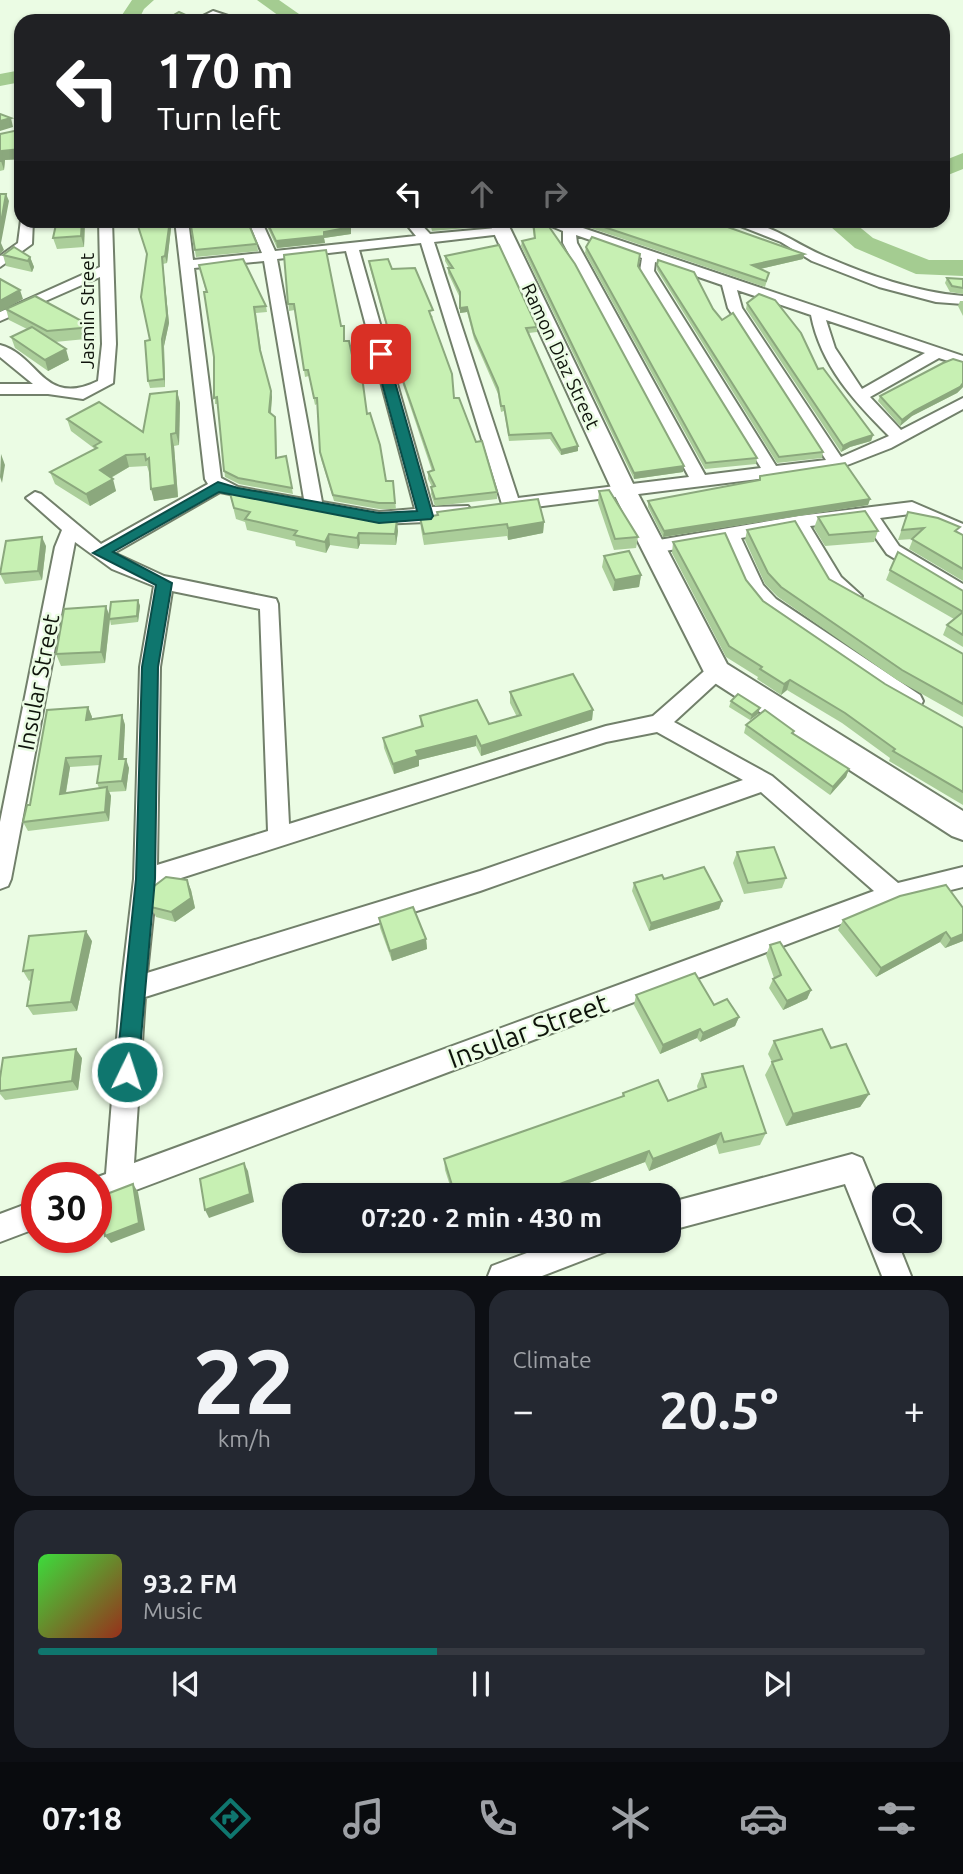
<!DOCTYPE html>
<html lang="en">
<head>
<meta charset="utf-8">
<style>
	body { margin:0; font-family:Ubuntu,sans-serif; background:#242831; color:#f1f3f6; height:100vh; display:flex; flex-direction:column; font-size:26px; white-space:nowrap }
	* { box-sizing:border-box; margin:0 }
	p { font-size:23px; color:#9ea1a6 }
	.icon { flex:none; width:38px; height:38px; fill:none; stroke:currentColor; stroke-width:2; stroke-linecap:round; stroke-linejoin:round }
	.map { position:relative; height:1276px; overflow:hidden }
	.side { display:flex; flex-direction:column; gap:14px; padding:14px; background:#0d0f14; flex:1 }
	.side>* { flex:none }
	.top-card { position:absolute; left:14px; top:14px; width:936px; height:214px; border-radius:21px; box-shadow:0 2px 5px #0004; background:#202124; color:#fff; overflow:hidden }
	.tools { position:absolute; left:872px; top:1183px; display:grid; gap:14px }
	.tools a { display:grid; place-items:center; width:70px; height:70px; border-radius:14px; background:#171b24; box-shadow:0 2px 5px #0004; font-size:35px }
	.speed { position:absolute; left:21px; top:1162px; display:flex; gap:14px; font-size:35px; font-weight:700; text-align:center }
	.speed>* { display:grid; place-content:center; width:91px; height:91px; border-radius:50%; background:#171b24; box-shadow:0 2px 5px #0004; line-height:1 }
	.speed .limit { border:10px solid #d22; background:#fff; color:#111 }
	.pin { position:absolute; display:grid; place-items:center; width:60px; height:60px; color:#fff; margin:-30px; border-radius:14px; box-shadow:0 4px 10px #0006 }
	.me { position:absolute; width:77px; margin:-38px; rotate:4deg; stroke-linejoin:round; filter:drop-shadow(0 0 5px #0008) }
	.turn { display:flex; align-items:center; gap:24px; height:147px; padding:0 28px; font-size:32px }
	.turn .icon { width:91px; height:91px; stroke-width:2.5 }
	.turn b { display:block; font-size:49px; line-height:60px }
	.lanes { display:flex; align-items:center; height:66px; padding:0 28px; background:#0003; justify-content:center; gap:35px; direction:ltr }
	.lanes .off { opacity:.35 }
	.big { font-size:52px; font-weight:700; line-height:1.1 }
	.side .widget { flex:1; display:flex; flex-direction:column; justify-content:center; gap:10px; min-width:0; padding:0 24px; border-radius:21px; background:#242831 }
	.side .dial { align-items:center; gap:0 }
	.dial b { font-size:91px; line-height:1 }
	.song { display:flex; align-items:center; gap:21px }
	.cover { width:84px; height:84px; border-radius:10px; background:linear-gradient(135deg,hsl(120 70% 55%),hsl(10 70% 35%)) }
	.played { height:7px; border-radius:4px; background:linear-gradient(90deg,#0f766e 45%,#363941 45%) }
	.keys { display:flex; justify-content:space-around; direction:ltr }
	.heat { display:flex; justify-content:space-between; align-items:center; font-size:38px; direction:ltr }
	.side .tiles { flex:1; display:grid; gap:14px; grid-template-columns:1fr 1fr }
	.widget:last-child { grid-column:span 2 }
	.trip { position:absolute; left:282px; top:1183px; width:399px; height:70px; border-radius:21px; background:#171b24; box-shadow:0 2px 5px #0004; font-weight:700; line-height:70px; text-align:center }
	.menu { display:flex; height:112px; justify-content:space-around; align-items:center; background:#090b0e; color:#9ea1a6 }
	.menu .icon { width:49px; height:49px }
	.menu .active { color:#0f766e }
	.menu b { font-size:32px; color:#f1f3f6 }
	.map>svg:first-child { display:block }
	.lines { fill:none; stroke-linecap:round; stroke-linejoin:round }
	.river { fill:#a4cc91; fill-rule:evenodd }
	.street-casing { stroke:#72806b; stroke-width:4 }
	.secondary-casing { stroke:#72806b; stroke-width:4 }
	.street { fill:#fff; fill-rule:evenodd }
	.secondary { fill:#fff; fill-rule:evenodd }
	.wall { fill:#abce9a; fill-rule:evenodd }
	.shaded-wall { fill:#8ba87d }
	.building { fill:#c7f0b3; stroke:#8ba87d; stroke-width:2 }
	.route { fill:#0f766e; stroke:#0a4d48; stroke-width:2 }
	.labels { text-anchor:middle; dominant-baseline:central; stroke-width:5; stroke-linejoin:round; paint-order:stroke }
	.far-street-label { font-size:19px; fill:#0e130b; stroke:#ebfce4 }
	.street-label { font-size:23px; fill:#0e130b; stroke:#ebfce4 }
	.near-street-label { font-size:28px; fill:#0e130b; stroke:#ebfce4 }
</style>
</head>
<body>
<div class="map">
<svg width="963" height="1276" viewBox="0 0 963 1276">
	<rect width="100%" height="100%" fill="#ebfce4"/>
	<g class="lines">
		<g class="river">
			<path d="M132,0H154L144,9L138,21H118Z"/>
			<path d="M257,0H279L309,21H286Z"/>
			<path d="M21,70V82L0,86V74Z"/>
			<path d="M963,153V169L943,177V161Z"/>
			<path d="M823,220H851L873,238L929,260H963V276L916,274L855,248Z"/>
		</g>
		<g class="street-casing">
			<g id="street">
				<path d="M213,11L237,19L238,21L214,18L193,21Z"/>
				<path d="M21,220H33L32,244L0,267V256L18,243Z"/>
				<path d="M99,220H112L116,344L113,383L83,399L48,394H0V384H33L0,357V345C39,355 43,408 98,381L102,344L100,277L0,321V312L100,267Z"/>
				<path d="M175,220H188L193,260L262,253L248,220H261L275,251L416,236L403,220H417L430,234L507,227V233L502,234L434,242L518,498L689,477L563,243V231L537,220H557L574,225L963,356V366L939,358L870,397L901,430L963,398V409L891,448L837,469L511,510L502,504L421,243L359,250L432,507L468,506L471,510L468,514L426,522L379,524L220,492L114,553L164,576L276,599L278,604L289,824L606,726L653,716L710,666H724L727,671L724,676L674,722L772,776L898,883L963,867V887L894,904L96,1205L95,1178L106,1174L121,989L134,879L140,667L154,586L112,569L75,542L11,879L8,886L0,889V822L55,547L62,530L26,498L35,492L41,494L101,544L208,484L205,479ZM576,235L642,258L640,271L761,468L705,475L577,243ZM346,251L415,509L379,512L322,502L277,259ZM264,261L304,499L238,487L221,478L194,268ZM655,262L722,285L728,308L826,460L776,466L654,271ZM737,290L811,315C821,366 854,401 889,436L841,457L742,308ZM826,320L925,353L862,389L835,348ZM172,591L260,609L268,831L157,865L160,667ZM657,732L743,780L480,871L147,973L156,886L606,742ZM761,792L874,891L134,1163L145,997L480,891Z"/>
				<path d="M725,220C770,220 787,240 824,256C868,275 915,292 963,296V304L936,302L879,287L812,261L781,242Z"/>
				<path d="M912,502L963,524V537L910,514L880,518L899,546L963,584V600L887,554L863,520L810,526L841,577L862,596L853,603L827,587L794,529L741,538L763,585L776,599L920,695L923,701L920,707L913,709L762,609L746,589L724,541L653,553L644,547L653,541L799,516Z"/>
				<path d="M852,1154L862,1158L884,1211V1241H897L911,1276H882L845,1184L668,1231V1203Z"/>
				<path d="M37,1200V1228L0,1242V1214Z"/>
				<path d="M559,1241H611L607,1251L542,1276H488L492,1266Z"/>
			</g>
		</g>
		<g class="secondary-casing">
			<path id="secondary" d="M488,220H506L637,492L727,664L963,811V840L952,836L707,678L613,492Z"/>
		</g>
		<use href="#street" class="street"/>
		<use href="#secondary" class="secondary"/>
	</g>
	<g class="wall">
		<path d="M21,123V159L5,160L4,170L0,171V134L19,130Z"/>
		<path d="M85,220L84,247L57,249L53,238Z"/>
		<path d="M141,220H172L167,263L163,264L169,323L164,346L165,387L150,388L148,381L150,340L147,255L140,232Z"/>
		<path d="M190,220L257,244L258,251L196,257Z"/>
		<path d="M264,220H349L351,234L324,238L325,243L277,248Z"/>
		<path d="M429,220H479V227L432,231Z"/>
		<path d="M512,220L545,221L683,472L634,479L521,246L522,241L534,238L532,224L513,225Z"/>
		<path d="M567,220H708L804,254L803,259L760,269L769,273L765,287Z"/>
		<path d="M586,247L757,458L756,464L705,469L585,253Z"/>
		<path d="M3,255L30,257L34,267L32,272L6,266Z"/>
		<path d="M284,255L341,326H344V341L355,369L386,481H393L396,509H379L334,501L321,459L317,404L315,405L309,376L305,377L295,310L289,311Z"/>
		<path d="M445,256L537,327V332L529,333L578,446V451L561,455L550,439L509,441L504,411L501,412L498,394L474,339L467,312L460,313V298L448,273V268H449L445,261Z"/>
		<path d="M658,260L713,309L823,452L822,458L777,463L657,270Z"/>
		<path d="M369,261L392,269L433,317L432,318L454,398L476,442L497,492V499L435,506L431,494L432,487L428,479V472L432,471L401,379L370,268Z"/>
		<path d="M199,265L266,306L267,312L256,313L261,351L272,397L271,413L275,417L276,424L277,458L286,456L293,494L239,484L225,477L218,404H215L214,357L206,292Z"/>
		<path d="M947,278L963,279V294L950,292L945,283Z"/>
		<path d="M960,301H963V316L958,306Z"/>
		<path d="M747,303L818,369L873,435L871,441L850,447L841,452L746,309Z"/>
		<path d="M6,309L93,327L96,338L55,342L69,360L48,371L15,348L11,337L27,329L9,320Z"/>
		<path d="M963,362V387L957,393L912,416L900,426L878,401L880,396Z"/>
		<path d="M177,391L180,403L179,445L174,446L178,497L154,501L149,472L147,466L129,467L111,478L116,491L90,506L55,484L50,472L95,449L71,431L67,419L143,432Z"/>
		<path d="M760,476L870,499L868,505L663,537L648,507V501L759,481Z"/>
		<path d="M228,486L295,505L341,515L340,508L398,531L396,545L360,544L358,549L330,545L326,553L296,546L295,541L247,530L245,522L236,519Z"/>
		<path d="M599,491L638,537L636,548L614,550L598,503Z"/>
		<path d="M437,512L544,522L543,533L508,540L507,536L424,545L421,529L420,518L437,516Z"/>
		<path d="M908,512L963,535V581L909,549L913,539L898,540Z"/>
		<path d="M818,517L878,531L874,542L825,546L814,528Z"/>
		<path d="M747,530L829,579L963,654V717L897,680L778,597L765,584L745,540Z"/>
		<path d="M673,542L746,580L763,601L885,684L963,728V805L889,761L890,758L842,723L787,690L781,695L757,679L758,677L726,657L672,553Z"/>
		<path d="M46,546L42,580L5,584L0,574Z"/>
		<path d="M604,556L641,575L639,587L613,591L602,567Z"/>
		<path d="M890,570L963,591V647L943,635L947,625L954,619L886,580Z"/>
		<path d="M138,600L140,606L138,622L111,625L110,620L105,663L61,666L56,654L110,616Z"/>
		<path d="M510,692L593,710L592,720L481,756L476,746L419,760V766L394,774L384,748L383,738L421,727L420,716L489,724L517,717L510,703Z"/>
		<path d="M731,701L758,714L750,720L729,707Z"/>
		<path d="M88,707L92,717V719L122,715L125,725L123,759L129,768L126,791L109,792L111,796L109,821L28,831L23,822L30,805ZM100,765L97,783L99,788L66,793L70,767Z"/>
		<path d="M746,725L849,769L846,777L830,795L744,733Z"/>
		<path d="M737,852L786,878L782,888L744,894L733,863Z"/>
		<path d="M187,880L191,890L195,908L175,922L156,917L151,907Z"/>
		<path d="M634,883L722,901L719,909L649,931L632,891Z"/>
		<path d="M963,908V941L945,948L940,942L876,977L838,930L843,920Z"/>
		<path d="M379,918L426,939L427,949L392,961L380,928Z"/>
		<path d="M92,941L77,1011L33,1015L27,1006L31,980L29,981L23,971Z"/>
		<path d="M770,945L811,990L807,999L783,1010L769,988L773,979L774,978L766,955Z"/>
		<path d="M636,995L714,1005L739,1017L735,1026L700,1042L697,1038L660,1054L634,1005Z"/>
		<path d="M774,1041L869,1094L860,1107L786,1126L765,1075L772,1062L768,1054Z"/>
		<path d="M82,1058L78,1090L5,1100L0,1094V1078Z"/>
		<path d="M702,1074L766,1133L760,1145L719,1154L716,1144L649,1171L645,1162L557,1195H453L445,1170L444,1159L622,1097L623,1093L668,1101L698,1090L697,1086Z"/>
	</g>
	<g class="shaded-wall">
		<path d="M11,118L13,127L0,131V121Z"/>
		<path d="M21,149V159L5,160L4,170L1,161L2,151Z"/>
		<path d="M6,194L9,201L1,243L4,250L0,254V228Z"/>
		<path d="M82,220H85L84,247L81,236Z"/>
		<path d="M170,220H172L167,263L165,256Z"/>
		<path d="M351,227V234L324,238L325,243L277,248L276,241L324,232Z"/>
		<path d="M804,254L803,259L751,271L752,265Z"/>
		<path d="M30,257L34,267L32,272L28,261Z"/>
		<path d="M162,257L169,323L164,346L165,387L164,379Z"/>
		<path d="M20,290L23,299L0,312V301Z"/>
		<path d="M467,307V312L460,313V308Z"/>
		<path d="M66,349L69,360L48,371L45,360Z"/>
		<path d="M963,383V387L957,393L912,416L900,426L902,420L914,411Z"/>
		<path d="M177,391L180,403L179,445L176,433Z"/>
		<path d="M271,391L272,397L270,419L269,412Z"/>
		<path d="M171,434L174,446L178,497L154,501L151,489Z"/>
		<path d="M873,435L871,441L850,447L841,452L843,446L851,442Z"/>
		<path d="M578,446V451L561,455V450Z"/>
		<path d="M1,454L5,465L2,483L0,477Z"/>
		<path d="M126,455L129,467L103,482L100,470Z"/>
		<path d="M684,466L683,472L634,479V473Z"/>
		<path d="M113,479L116,491L90,506L86,494Z"/>
		<path d="M870,499L868,505L663,537L664,531Z"/>
		<path d="M397,520L398,531L396,545L395,534Z"/>
		<path d="M544,522L543,533L508,540V528Z"/>
		<path d="M359,533L360,544L358,549L357,538Z"/>
		<path d="M329,534L330,545L326,553L325,542Z"/>
		<path d="M42,537L46,546L42,580L38,571Z"/>
		<path d="M641,575L639,587L613,591L615,580Z"/>
		<path d="M138,600L140,606L138,622L137,616Z"/>
		<path d="M106,606L110,617L105,663L101,652Z"/>
		<path d="M790,680L787,690L781,695L784,684Z"/>
		<path d="M88,707L92,717L90,729L86,720Z"/>
		<path d="M760,708L758,714L750,720L752,715Z"/>
		<path d="M593,710L592,720L481,756V746Z"/>
		<path d="M122,715L125,725L123,768L119,759Z"/>
		<path d="M476,736V746L419,760V766L394,774L393,764L416,751Z"/>
		<path d="M66,758L70,767L64,803L60,794Z"/>
		<path d="M126,759L129,768L126,791L122,781Z"/>
		<path d="M849,769L846,777L830,795L833,787Z"/>
		<path d="M107,787L111,796L109,821L105,812Z"/>
		<path d="M187,880L191,890L195,908L175,922L171,912Z"/>
		<path d="M722,901L719,909L649,931L651,923Z"/>
		<path d="M86,931L92,941L77,1011L71,1002Z"/>
		<path d="M946,932L940,942L876,977L881,968Z"/>
		<path d="M963,934V941L945,948L951,939Z"/>
		<path d="M426,939L427,949L392,961L390,951Z"/>
		<path d="M811,990L807,999L783,1010L787,1001Z"/>
		<path d="M739,1017L735,1026L700,1042L703,1033Z"/>
		<path d="M700,1029L697,1038L660,1054L663,1045Z"/>
		<path d="M76,1049L82,1058L78,1090L72,1081Z"/>
		<path d="M869,1094L860,1107L786,1126L793,1114Z"/>
		<path d="M721,1133L716,1144L649,1171L653,1159Z"/>
		<path d="M649,1151L645,1162L557,1195H530Z"/>
		<path d="M244,1163L248,1171L254,1202L209,1218L205,1210Z"/>
		<path d="M133,1184L138,1192L145,1230L111,1243L105,1236Z"/>
	</g>
	<g class="building">
		<path d="M179,12L192,18L200,16L212,21H164Z"/>
		<path d="M0,114L11,118L0,121Z"/>
		<path d="M21,123V149L2,151L1,161H0V134L19,130Z"/>
		<path d="M0,194H6L0,228Z"/>
		<path d="M57,220H82L81,236L53,238Z"/>
		<path d="M141,220H170L165,256L162,257L167,316L162,339L164,379L148,381L145,341L150,340L141,297L147,254L138,226L142,222Z"/>
		<path d="M190,220H247L257,244L195,250Z"/>
		<path d="M266,220H349L351,227L324,232V236L276,241Z"/>
		<path d="M431,220H473L432,224Z"/>
		<path d="M533,220L545,221L575,264L684,466L634,473L522,241L535,238Z"/>
		<path d="M583,220H708L804,254L752,265L769,273L766,281Z"/>
		<path d="M592,237L640,254L638,266L757,458L706,463L586,247Z"/>
		<path d="M499,245L537,327L526,328L578,446L561,450L551,433L509,435L504,406H501L498,388L474,334L467,307L460,308V292L448,268H453L445,256Z"/>
		<path d="M14,247L30,257L28,261L3,255Z"/>
		<path d="M326,250L341,326H344V341H349L355,369H361L367,414L370,413L380,445L386,481H393L395,503H379L333,495L320,452L317,398H314L308,370H304L294,304H288L284,255Z"/>
		<path d="M243,259L266,306L254,307L260,350L271,391L269,412L275,417L276,458L286,456L292,488L238,478L224,471L217,397L214,398V357L204,292H207L199,265Z"/>
		<path d="M388,259L392,269L415,268L433,310L429,311L452,374L454,398H459L476,442L482,441L497,492L435,499L431,487L435,486L428,472L434,470L400,372L369,261Z"/>
		<path d="M658,260L694,272L713,309L722,320L733,313L823,452L779,457L657,265Z"/>
		<path d="M947,278L963,279V288L952,286Z"/>
		<path d="M0,279L20,290L0,301Z"/>
		<path d="M759,294L775,300L801,333L818,369L823,368L873,435L851,442L843,446L747,303Z"/>
		<path d="M35,296L93,327L47,331L6,309Z"/>
		<path d="M32,327L66,349L45,360L11,337Z"/>
		<path d="M953,359L963,362V383L960,387L914,411L902,420L880,396L943,363Z"/>
		<path d="M177,391L176,433L171,434L175,485L151,489L149,458L146,460L145,454L126,455L100,470L113,479L86,494L50,472L97,448L94,446L101,442L67,419L99,402L143,432L150,394Z"/>
		<path d="M845,463L870,499L664,531L648,501L760,480V476Z"/>
		<path d="M228,486L294,499L295,505L343,515L340,508L378,516L397,515V520L395,534L359,533L357,538L329,534L325,542L294,535L297,531L245,519L250,512L234,508Z"/>
		<path d="M609,490L638,537L615,539L599,491Z"/>
		<path d="M538,499L544,522L508,528L507,524L424,534L420,518L438,515L437,512Z"/>
		<path d="M865,511L878,531L829,535L818,517Z"/>
		<path d="M908,512L938,518L960,527L955,531L963,535V569L912,539L924,528L902,530Z"/>
		<path d="M795,521L829,579L963,654V704L902,670L781,587L768,573L747,530Z"/>
		<path d="M725,533L746,580L763,601L885,684L963,728V792L893,751L895,749L845,713L790,680L784,684L760,669L762,667L729,646L673,542Z"/>
		<path d="M42,537L38,571L0,574L6,541Z"/>
		<path d="M629,551L641,575L615,580L604,556Z"/>
		<path d="M898,552L963,591V635L947,625L963,612L890,570Z"/>
		<path d="M138,600L137,616L109,619L111,602Z"/>
		<path d="M106,606L101,652L56,654L64,609Z"/>
		<path d="M573,674L593,710L481,746L476,736L416,751L418,756L393,764L383,738L423,726L420,716L477,700L489,724L521,715L510,692Z"/>
		<path d="M738,694L760,708L752,715L731,701Z"/>
		<path d="M88,707L86,720L122,715L119,759H126L122,781L97,783L101,756L66,758L60,794L107,787L105,812L23,822L27,805H30L47,710Z"/>
		<path d="M765,710L794,731L792,733L849,769L833,787L746,725Z"/>
		<path d="M774,847L786,878L748,883L737,852Z"/>
		<path d="M704,867L722,901L651,923L634,883L662,875L664,879Z"/>
		<path d="M166,877L187,880L191,898L171,912L151,907L153,887Z"/>
		<path d="M946,885L963,908V934L951,939L946,932L881,968L843,920L900,896Z"/>
		<path d="M413,907L426,939L390,951L379,918Z"/>
		<path d="M86,931L71,1002L27,1006L33,970L23,971L29,936Z"/>
		<path d="M780,942L811,990L787,1001L773,979L781,975L770,945Z"/>
		<path d="M695,973L714,1005L727,999L739,1017L703,1033L700,1029L663,1045L636,995Z"/>
		<path d="M822,1029L831,1048L846,1044L869,1094L793,1114L772,1062L782,1059L774,1041Z"/>
		<path d="M76,1049L72,1081L0,1091V1078L3,1058Z"/>
		<path d="M743,1066L766,1133L724,1142L721,1133L653,1159L649,1151L530,1195H455L444,1159L624,1096L623,1093L658,1080L668,1101L706,1087L702,1074Z"/>
		<path d="M244,1163L250,1194L205,1210L200,1179Z"/>
		<path d="M133,1184L139,1223L105,1236L99,1197Z"/>
	</g>
	<path class="route" d="M381,351L387,354L433,516L431,519L379,523L219,492L113,552L172,583L158,667L155,879L138,1072L135,1079L127,1082L120,1079L116,1072L136,879L142,667L156,585L93,553L218,482L238,488L379,513L417,511L374,354Z"/>
	<g class="labels">
		<g class="far-street-label">
			<text transform="translate(87 311) rotate(-90)">Jasmin Street</text>
			<text transform="translate(561 356) rotate(65)">Ramon Diaz Street</text>
		</g>
		<g class="street-label">
			<text transform="translate(38 682) rotate(-79)">Insular Street</text>
		</g>
		<g class="near-street-label">
			<text transform="translate(528 1030) rotate(-20)">Insular Street</text>
		</g>
	</g>
</svg>
<div class="tools">
<a><svg class="icon" aria-label="search" viewBox="0 0 24 24"><circle cx="10" cy="10" r="6"/><path d="M15 15l6 6"/></svg></a>
</div>
<div class="speed"><div class="limit">30</div></div>
<div class="pin" style="left:381px;top:354px;background:#d93025"><svg class="icon" aria-label="arrive" viewBox="0 0 24 24"><path d="M6 21V4h12l-3 4 3 4H6"/></svg></div>
<svg class="me" style="left:127px;top:1072px" viewBox="-20 -20 40 40"><circle r="17" fill="#0f766e" stroke="#fff" stroke-width="3"/><path d="M0-11L8 9 0 5-8 9z" fill="#fff"/></svg>
<div class="trip">07:20 · 2 min · 430 m</div>
<div class="top-card">
<div class="turn"><svg class="icon" aria-label="left" viewBox="0 0 24 24"><path d="M17 20v-9H6M10 6l-5 5 5 5"/></svg><div><b>170 m</b>Turn left</div></div>
<div class="lanes"><svg class="icon" aria-label="left" viewBox="0 0 24 24"><path d="M17 20v-9H6M10 6l-5 5 5 5"/></svg><svg class="icon off" aria-label="ahead" viewBox="0 0 24 24"><path d="M12 20V5M6 11l6-6 6 6"/></svg><svg class="icon off" aria-label="right" viewBox="0 0 24 24"><path d="M7 20v-9h11M14 6l5 5-5 5"/></svg></div>
</div>
</div>
<section class="side">
<div class="tiles">
<div class="widget dial"><b>22</b><p>km/h</p></div>
<div class="widget"><p>Climate</p>
<div class="heat"><a>−</a><b class="big">20.5°</b><a>+</a></div>
</div>
<div class="widget">
<div class="song"><i class="cover"></i><div><b>93.2 FM</b><p>Music</p></div></div>
<div class="played"></div>
<div class="keys"><svg class="icon" aria-label="previous" viewBox="0 0 24 24"><path d="M18 5L8 12l10 7zM5 5v14"/></svg><svg class="icon" aria-label="pause" viewBox="0 0 24 24"><path d="M8 5v14M16 5v14"/></svg><svg class="icon" aria-label="next" viewBox="0 0 24 24"><path d="M6 5l10 7-10 7zM19 5v14"/></svg></div>
</div>
</div>
</section>
<nav class="menu">
<b>07:18</b>
<svg class="icon active" aria-label="directions" viewBox="0 0 24 24"><path d="M12 3l9 9-9 9-9-9zM9 14v-3h6M13 9l2 2-2 2"/></svg>
<svg class="icon" aria-label="music" viewBox="0 0 24 24"><path d="M9 18V5l10-2v13"/><circle cx="6" cy="18" r="3"/><circle cx="16" cy="16" r="3"/></svg>
<svg class="icon" aria-label="phone" viewBox="0 0 24 24"><path d="M5 4h4l2 5-3 2q2 4 5 5l2-3 5 2v4C11 20 4 13 5 4z"/></svg>
<svg class="icon" aria-label="climate" viewBox="0 0 24 24"><path d="M12 3v18M4 7l16 10M4 17L20 7"/></svg>
<svg class="icon" aria-label="car" viewBox="0 0 24 24"><path d="M5 17H2v-5l4-1 3-4h7l3 4 3 1v5h-3M9 17h6M6 11h13"/><circle cx="7" cy="17" r="2"/><circle cx="17" cy="17" r="2"/></svg>
<svg class="icon" aria-label="filters" viewBox="0 0 24 24"><path d="M4 7h16M4 17h16"/><circle cx="9" cy="7" r="2"/><circle cx="15" cy="17" r="2"/></svg>
</nav>
</body>
</html>
